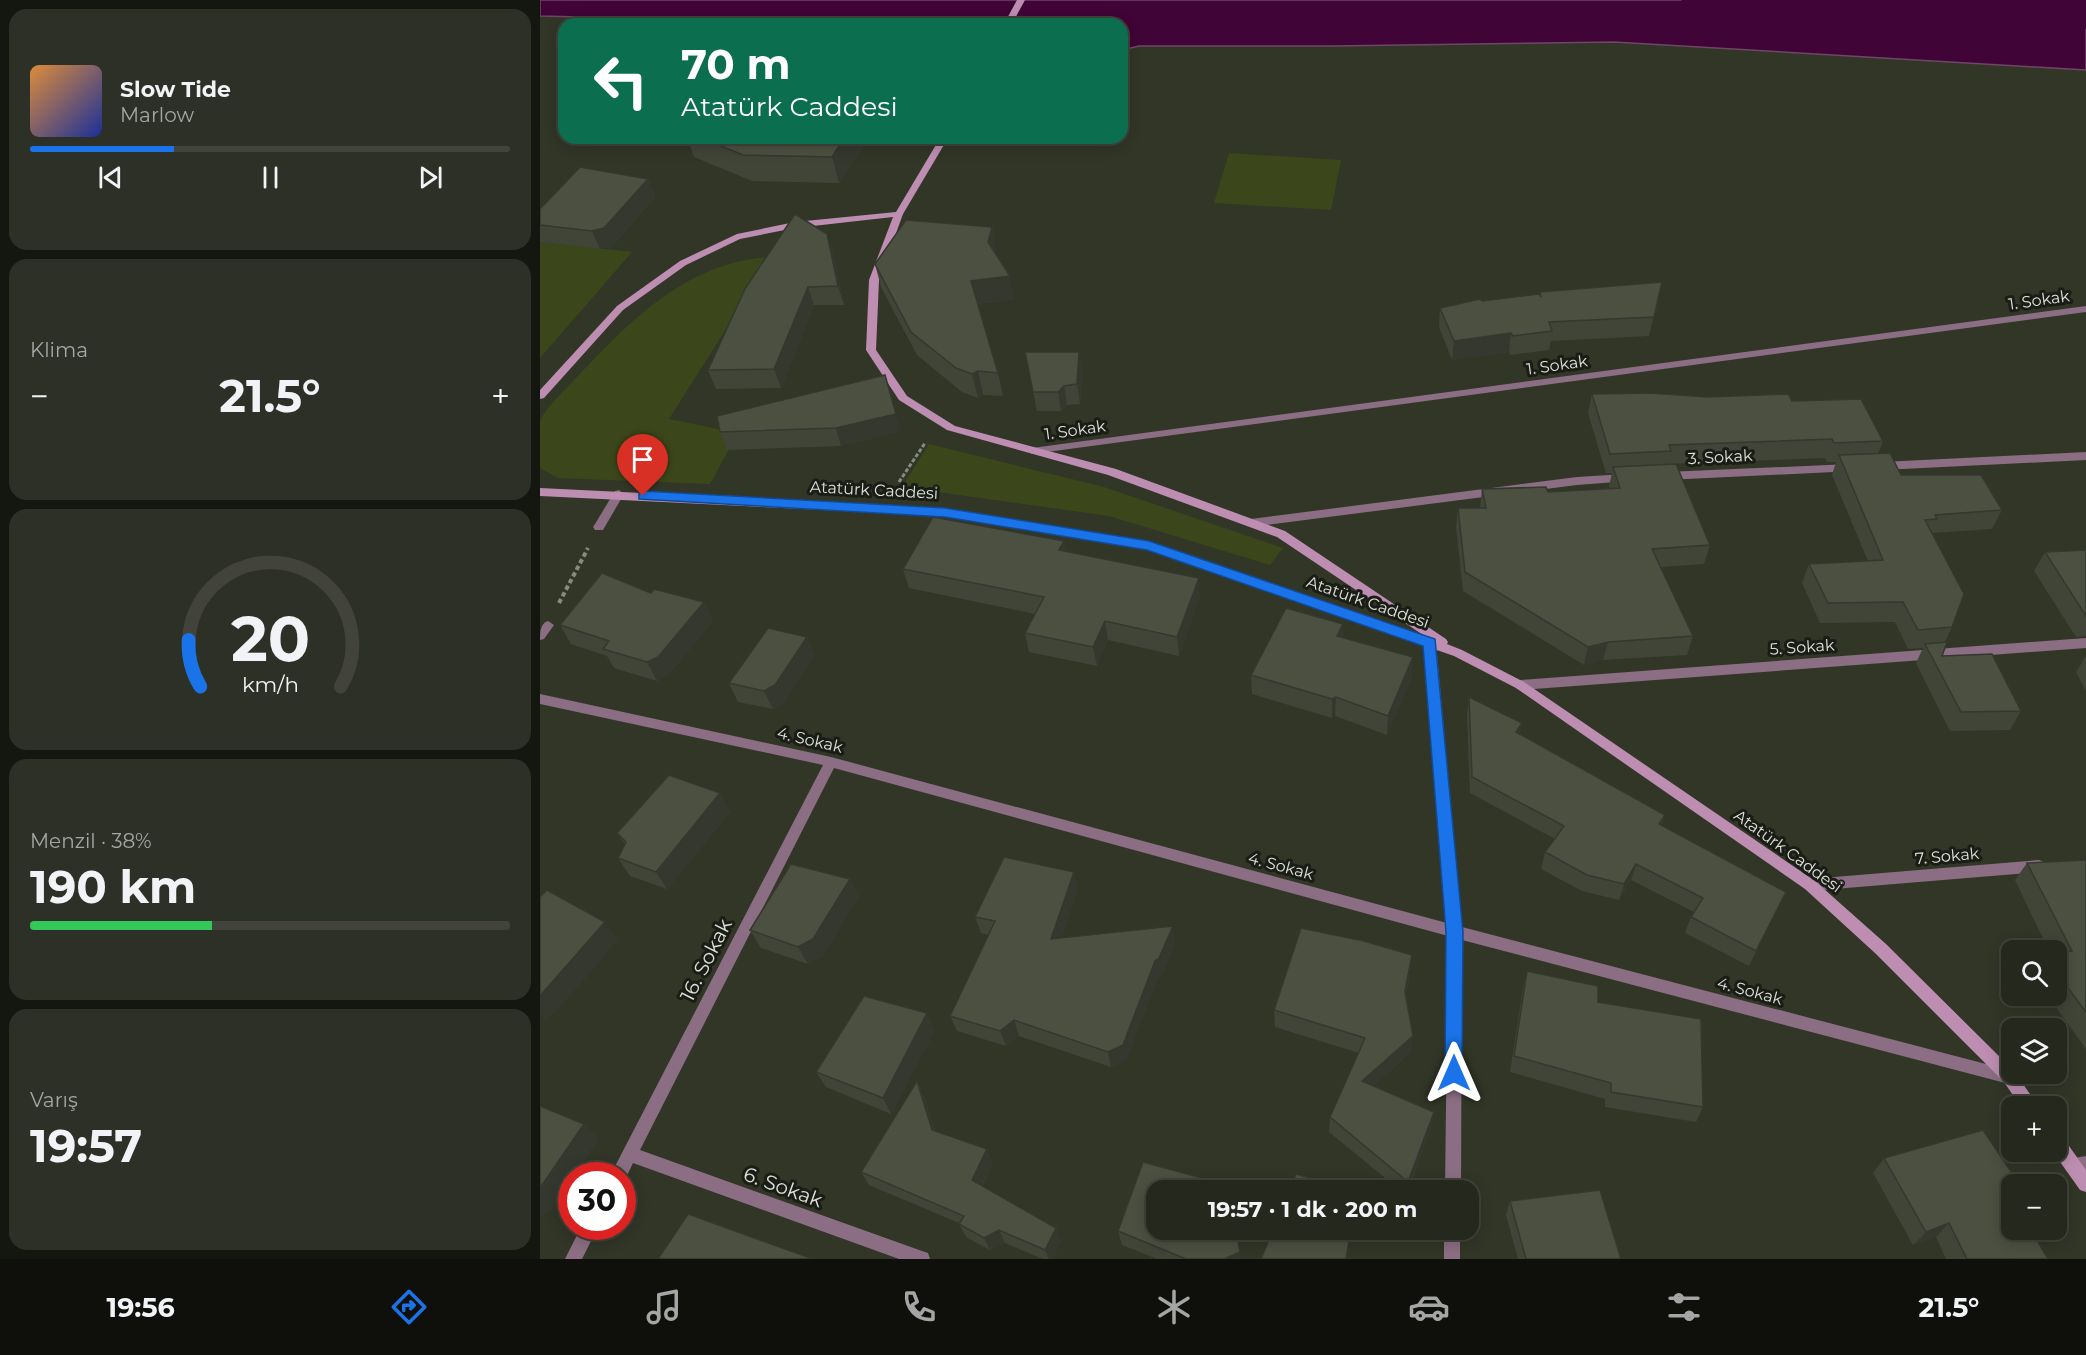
<!DOCTYPE html>
<html lang="tr">
<head>
<meta charset="utf-8">
<style>
	body { margin:0; font-family:Montserrat,sans-serif; background:#2d3026; color:#f1f3f6; height:100vh; display:flex; flex-direction:column; font-size:22px; white-space:nowrap }
	* { box-sizing:border-box; margin:0 }
	p { font-size:20px; color:#a3a6a4 }
	.icon { flex:none; width:33px; height:33px; fill:none; stroke:currentColor; stroke-width:2; stroke-linecap:round; stroke-linejoin:round }
	.map { position:relative; flex:1; overflow:hidden }
	.sheet { display:flex; flex-direction:column; gap:9px; padding:9px; background:#141610; width:540px }
	.sheet>* { flex:none }
	.top-card { position:absolute; left:18px; top:18px; width:570px; height:126px; border-radius:18px; box-shadow:0 3px 15px #0003,0 0 0 2px #42443b; background:#0b6e4f; color:#fff; overflow:hidden }
	.buttons { position:absolute; left:1461px; top:940px; display:grid; gap:12px }
	.buttons a { display:grid; place-items:center; width:66px; height:66px; border-radius:12px; background:#25281d; box-shadow:0 3px 15px #0003,0 0 0 2px #42443b; font-size:30px }
	.speed { position:absolute; left:18px; top:1162px; display:flex; gap:12px; font-size:30px; font-weight:700; text-align:center }
	.speed>* { display:grid; place-content:center; width:78px; height:78px; border-radius:50%; background:#25281d; box-shadow:0 3px 15px #0003,0 0 0 2px #42443b; line-height:1 }
	.speed .limit { border:9px solid #d22; background:#fff; color:#111 }
	.pin { position:absolute; display:grid; place-items:center; width:51px; height:51px; color:#fff; margin:-62px -26px; border-radius:50% 50% 50% 0; rotate:-45deg; box-shadow:0 0 6px #0007 }
	.pin .icon { rotate:45deg }
	.me { position:absolute; width:66px; margin:-33px; rotate:0deg; stroke-linejoin:round; filter:drop-shadow(0 0 4px #0008) }
	.turn { display:flex; align-items:center; gap:21px; height:126px; padding:0 24px; font-size:27px }
	.turn .icon { width:78px; height:78px; stroke-width:2.5 }
	.turn b { display:block; font-size:42px; line-height:51px }
	.big { font-size:45px; font-weight:700; line-height:1.1 }
	.sheet .card { flex:1; display:flex; flex-direction:column; justify-content:center; gap:9px; min-width:0; padding:0 21px; border-radius:18px; background:#2d3026 }
	.sheet .dial { align-items:center; gap:0 }
	.dial svg { height:156px; overflow:visible; fill:none; stroke:#42443b; stroke-width:7; stroke-linecap:round; text-anchor:middle }
	.dial text { fill:#f1f3f6; stroke:none }
	.song { display:flex; align-items:center; gap:18px }
	.cover { width:72px; height:72px; border-radius:9px; background:linear-gradient(135deg,hsl(30 70% 55%),hsl(230 70% 35%)) }
	.played { height:6px; border-radius:3px; background:linear-gradient(90deg,#1a73e8 30%,#42443b 30%) }
	.keys { display:flex; justify-content:space-around; direction:ltr }
	.heat { display:flex; justify-content:space-between; align-items:center; font-size:33px; direction:ltr }
	.charge { height:9px; border-radius:4px; background:linear-gradient(90deg,#34c759 38%,#42443b 0) }
	.trip { position:absolute; left:606px; top:1180px; width:333px; height:60px; border-radius:18px; background:#25281d; box-shadow:0 3px 15px #0003,0 0 0 2px #42443b; font-weight:700; line-height:60px; text-align:center }
	.tab-bar { display:flex; height:96px; justify-content:space-around; align-items:center; background:#0f100c; color:#a3a6a4 }
	.tab-bar .icon { width:42px; height:42px }
	.tab-bar .selected { color:#1a73e8 }
	.tab-bar b { font-size:27px; color:#f1f3f6 }
	main { display:flex; flex:1; min-height:0 }
	.map>svg:first-child { display:block }
	.green { fill:#3b471a }
	.water { fill:#400437; stroke:#6f4667; stroke-width:1.5 }
	.lines { fill:none; stroke-linecap:round; stroke-linejoin:round }
	.river { fill:#400437; fill-rule:evenodd }
	.path-far1 { stroke:#878b7f; stroke-width:3; stroke-dasharray:4 2; stroke-linecap:butt }
	.path { stroke:#878b7f; stroke-width:4; stroke-dasharray:4.5 3; stroke-linecap:butt }
	.minor { fill:#8b6e83; fill-rule:evenodd }
	.secondary { fill:#bd8eb1; fill-rule:evenodd }
	.wall { fill:#404538 }
	.shaded-wall { fill:#34382e }
	.building { fill:#4b5041; stroke:#34382e; stroke-width:1.5 }
	.route { fill:#1a73e8; stroke:#114b97; stroke-width:1.5 }
	.labels { text-anchor:middle; dominant-baseline:central; stroke-width:6; stroke-linejoin:round; paint-order:stroke }
	.street-label { font-size:16px; fill:#dee1d8; stroke:#1a1c16 }
	.near-street-label { font-size:20px; fill:#dee1d8; stroke:#1a1c16 }
</style>
</head>
<body>
<main>
<section class="sheet">
<div class="card">
<div class="song"><i class="cover"></i><div><b>Slow Tide</b><p>Marlow</p></div></div>
<div class="played"></div>
<div class="keys"><svg class="icon" aria-label="previous" viewBox="0 0 24 24"><path d="M18 5L8 12l10 7zM5 5v14"/></svg><svg class="icon" aria-label="pause" viewBox="0 0 24 24"><path d="M8 5v14M16 5v14"/></svg><svg class="icon" aria-label="next" viewBox="0 0 24 24"><path d="M6 5l10 7-10 7zM19 5v14"/></svg></div>
</div>
<div class="card"><p>Klima</p>
<div class="heat"><a>−</a><b class="big">21.5°</b><a>+</a></div>
</div>
<div class="card dial"><svg viewBox="0 0 100 80">
<path d="M14 69A42 42 0 1 1 86 69"/>
<path d="M14 69A42 42 0 0 1 8 45" stroke="#1a73e8"/>
<text x="50" y="56" font-size="32" font-weight="700">20</text>
<text x="50" y="72" font-size="11">km/h</text>
</svg></div>
<div class="card"><p>Menzil · 38%</p><b class="big">190 km</b><div class="charge"></div></div>
<div class="card"><p>Varış</p><b class="big">19:57</b></div>
</section>
<div class="map">
<svg width="1546" height="1259" viewBox="0 0 1546 1259">
	<rect width="100%" height="100%" fill="#313627"/>
	<g class="green">
		<path d="M689,153L801,160L791,210L674,203Z"/>
		<path d="M0,242L92,252L0,358Z"/>
		<path d="M232,257L129,419L198,433L170,484L18,478L0,468C0,454 0,435 0,422C3,410 26,389 35,379C90,321 147,261 232,257Z"/>
		<path d="M389,444L564,487L743,548L730,565L569,516L362,487Z"/>
	</g>
	<path class="water" d="M0,0H1299L1346,11L1398,15L1473,0H1546V70L1074,42L792,46H599L582,50V24H97L41,17L0,16Z"/>
	<g class="lines">
		<path class="river" d="M1141,0H1546V29L1165,14L1148,10Z"/>
		<path class="path-far1" d="M359,482L385,443"/>
		<path class="path" d="M19,603L48,548"/>
		<g class="minor">
			<path d="M1546,306V312L492,454L487,451L492,448Z"/>
			<path d="M1546,452V460L1342,470L1337,466L1342,462Z"/>
			<path d="M1310,464L1314,465L1315,468L1314,471L1126,480L1121,476L1126,472Z"/>
			<path d="M1085,474L1090,478L1089,481L1037,485L711,527L705,523L711,519L1037,477Z"/>
			<path d="M79,490L84,494L63,530H55L53,527L55,524L75,491Z"/>
			<path d="M8,621L14,625L4,639L0,640C0,632 0,624 8,621Z"/>
			<path d="M890,638L894,640L896,643L922,927L1469,1070L1477,1077L1474,1082L1469,1084L922,940L921,1191H905L908,936L294,768L100,1150L382,1251L388,1253L390,1259H359L93,1163L84,1182L82,1176H70L283,765L0,704V694L291,757L907,923L884,643L886,640Z"/>
			<path d="M1546,638V648L980,690L976,688L974,685L976,682L980,680Z"/>
			<path d="M1499,860L1504,862L1506,866L1504,870L1499,872L1270,891L1265,889L1263,885L1265,881L1270,879Z"/>
			<path d="M1546,1156V1172L1533,1173L1527,1171L1525,1165L1527,1159Z"/>
			<path d="M41,1227H58L42,1259H25Z"/>
			<rect x="904" y="1230" width="16" height="29"/>
		</g>
		<g class="secondary">
			<path d="M477,0H485L472,24H464Z"/>
			<path d="M400,138H408L363,214L339,280L336,350L367,396L415,426L576,469L745,531L906,639L908,642L907,644L922,650L984,682L1275,881L1346,944L1472,1069V1074H1476L1499,1107H1481L1464,1082L1336,954L1265,889L976,688L914,656L608,550L405,516L0,496V488L405,508L609,542L886,637L737,537L568,475L407,430L359,400L326,350L329,280L353,217L255,228L200,239L146,265L83,310L4,398L0,399V390L77,306L140,261L197,234L255,222L356,212Z"/>
			<path d="M1516,1134L1522,1136L1546,1170V1192L1540,1190L1513,1152H1516Z"/>
		</g>
	</g>
	<g class="wall">
		<path d="M147,138H328L299,183L212,181L154,157Z"/>
		<path d="M108,179L115,197L72,247L60,249L0,242V209Z"/>
		<path d="M452,227L456,250L455,253L475,299L438,304L458,373L463,396L443,395L438,398L422,392L377,355L341,287L335,264Z"/>
		<path d="M287,234L293,253L304,305H274L241,388L176,389L168,370Z"/>
		<path d="M1122,282L1109,336L1011,341L1009,350L970,355L969,352L912,360L899,327L900,308L942,301Z"/>
		<path d="M485,352L542,371L540,404L527,405L521,411H497Z"/>
		<path d="M1052,394L1168,397L1252,401L1343,441L1338,454L1361,475L1462,510L1452,529L1392,533L1412,627L1405,642L1402,656L1481,711L1470,730L1410,731L1376,663L1383,648L1368,649L1355,622L1280,623L1262,583L1269,564L1328,561L1292,475L1296,462H1287L1285,458L1128,464L1170,545L1164,564L1120,567L1153,636L1147,655L1063,660L1044,665L923,591L916,527L918,508H940L942,489L1008,492L1070,488L1069,486L1072,473H1066L1048,413Z"/>
		<path d="M177,416L361,431L301,446L187,450L180,432Z"/>
		<path d="M1546,550V636L1536,637L1494,571L1505,552Z"/>
		<path d="M526,551L660,597L639,656L568,640L557,666L489,652L485,633L495,614L369,588L363,569Z"/>
		<path d="M111,593L164,602L173,621L128,675L117,681L74,668L67,656L31,644L20,625Z"/>
		<path d="M803,624V637L872,676L847,735L795,716L792,718L712,694L711,675Z"/>
		<path d="M267,637L274,656L243,704L233,709L198,702L189,683Z"/>
		<path d="M1546,656V691L1536,672Z"/>
		<path d="M929,697L980,734L1125,815L1121,825L1246,892L1209,966L1145,933L1151,917L1154,912L1091,880L1079,900L1042,891L1001,869L1005,852L1015,839L930,793L927,714Z"/>
		<path d="M180,793L190,812L127,889L90,876L78,858L85,844L77,833Z"/>
		<path d="M1546,860V1049L1508,996H1516V951H1509L1475,880L1487,863Z"/>
		<path d="M534,872L538,888L521,938L635,942L622,975L618,977L586,1060L571,1067L479,1036L466,1046L417,1031L410,1016L449,935L441,933L435,917Z"/>
		<path d="M310,879L318,897L283,956L268,964L221,948L210,930Z"/>
		<path d="M872,955L870,972L866,995L871,1052L833,1086L891,1127L868,1191H861L789,1132L790,1117L819,1053L735,1027L734,1010Z"/>
		<path d="M987,971L1058,1002L1163,1107L1156,1122L1065,1107V1099L970,1072L983,988Z"/>
		<path d="M395,1030L351,1114L286,1087L276,1072Z"/>
		<path d="M377,1081L384,1096L395,1131L453,1162L442,1186L516,1228L521,1241L512,1259H503L465,1243L450,1250L426,1237L419,1224V1223L329,1185L321,1172Z"/>
		<path d="M1344,1158L1472,1230L1508,1259H1406L1396,1237L1373,1245L1333,1173Z"/>
		<path d="M970,1201L1081,1259H978L966,1215Z"/>
		<path d="M578,1231L700,1259H617L582,1245Z"/>
	</g>
	<g class="shaded-wall">
		<path d="M304,138H328L299,183L292,157Z"/>
		<path d="M108,179L115,197L72,247L60,249L52,231Z"/>
		<path d="M452,227L456,250L452,265L448,242Z"/>
		<path d="M287,234L293,253L304,305L298,286Z"/>
		<path d="M470,276L475,299L436,304L431,281Z"/>
		<path d="M268,287L274,305L241,388L234,369Z"/>
		<path d="M971,333L969,352L912,360L914,341Z"/>
		<path d="M539,352L542,371L540,404L537,384Z"/>
		<path d="M438,371L443,395L438,398L432,374Z"/>
		<path d="M524,386L527,405L521,411L518,392Z"/>
		<path d="M356,414L361,431L301,446L296,428Z"/>
		<path d="M524,541L528,560L519,550Z"/>
		<path d="M659,578L660,597L639,656L637,637Z"/>
		<path d="M164,602L173,621L128,675L117,681L107,662Z"/>
		<path d="M565,621L568,640L557,666L553,647Z"/>
		<path d="M803,624V643L797,636Z"/>
		<path d="M267,637L274,656L243,704L233,709L224,691Z"/>
		<path d="M1068,642L1063,660L1044,665L1048,647Z"/>
		<path d="M873,657L872,676L847,735L848,716Z"/>
		<path d="M796,697L795,716L792,718V699Z"/>
		<path d="M982,723L979,740L976,732Z"/>
		<path d="M180,793L190,812L127,889L116,872Z"/>
		<path d="M1096,864L1091,880L1079,900L1084,884Z"/>
		<path d="M534,872L538,888L515,955L511,939Z"/>
		<path d="M310,879L318,897L283,956L268,964L258,947Z"/>
		<path d="M65,922L78,940L17,1011L5,1019L0,1013V996Z"/>
		<path d="M633,926L635,942L622,975L618,977L586,1060L571,1067L568,1052Z"/>
		<path d="M872,955L870,972L863,1008L865,991Z"/>
		<path d="M387,1013L395,1030L351,1114L343,1098Z"/>
		<path d="M474,1020L479,1036L466,1046L460,1031Z"/>
		<path d="M873,1036L871,1052L821,1097L822,1081Z"/>
		<path d="M377,1081L384,1096L399,1143L392,1130Z"/>
		<path d="M894,1112L891,1127L868,1191H867L868,1182Z"/>
		<path d="M44,1124L59,1139L34,1176H32V1180L12,1209L0,1217V1188Z"/>
		<path d="M447,1149L453,1162L438,1193L432,1180Z"/>
		<path d="M1409,1223L1396,1237L1373,1245L1386,1232Z"/>
		<path d="M516,1228L521,1241L512,1259H509L505,1250Z"/>
		<path d="M459,1230L465,1243L450,1250L444,1238Z"/>
		<path d="M811,1230H812L807,1259H806Z"/>
		<path d="M700,1252V1259H685Z"/>
	</g>
	<g class="building">
		<path d="M161,138H304L292,157L203,155Z"/>
		<path d="M40,167L108,179L64,228L52,231L0,225V209Z"/>
		<path d="M255,214L287,234L298,286L268,287L234,369L168,370L205,289Z"/>
		<path d="M366,220L452,227L448,242L470,276L431,281L458,373L438,371L432,374L416,368L371,332L335,264Z"/>
		<path d="M1122,282L1114,317L1009,322L1012,331L973,336L971,333L914,341L900,308L940,299L942,301L999,294L1001,297L1000,292Z"/>
		<path d="M485,352H539L537,384L524,386L518,392H493Z"/>
		<path d="M345,375L356,414L296,428L180,432L177,416Z"/>
		<path d="M1110,393L1168,397L1248,394L1252,401L1321,399L1343,441L1294,443L1292,439L1129,445L1131,451L1070,454L1052,394Z"/>
		<path d="M1350,453L1361,475H1441L1462,510L1395,515L1397,519L1385,520L1424,594L1412,627L1378,630L1363,602L1288,603L1269,564L1343,560L1299,455Z"/>
		<path d="M1136,464L1170,545L1112,549L1153,636L1068,642L1048,647L925,572L918,508H946L942,489L1006,487L1008,492L1080,488L1073,467Z"/>
		<path d="M393,517L524,541L519,550L659,578L637,637L565,621L553,647L485,633L504,597L363,569Z"/>
		<path d="M1546,550V616L1505,552Z"/>
		<path d="M62,573L111,593L114,589L164,602L118,657L107,662L63,649L69,641L20,625Z"/>
		<path d="M746,608L803,624L797,636L873,657L848,716L796,697L792,699L711,675Z"/>
		<path d="M228,628L267,637L235,685L224,691L189,683Z"/>
		<path d="M1407,642L1402,656L1452,654L1481,711L1421,712L1385,644Z"/>
		<path d="M929,697L982,723L976,732L1125,815L1119,824L1246,892L1216,951L1151,917L1163,898L1096,864L1084,884L1047,875L1005,852L1024,826L932,777Z"/>
		<path d="M129,775L180,793L116,872L78,858L86,842L77,833Z"/>
		<path d="M464,857L534,872L511,939L633,926L619,958L615,961L583,1045L568,1052L474,1020L460,1031L410,1016L455,921L435,917Z"/>
		<path d="M1546,860V1012L1516,972V952L1532,951L1487,863Z"/>
		<path d="M251,864L310,879L273,939L258,947L210,930Z"/>
		<path d="M7,890L65,922L0,996V897Z"/>
		<path d="M761,928L824,941L872,955L865,991L873,1036L822,1081L894,1112L868,1182L790,1117L825,1038L734,1010Z"/>
		<path d="M987,971L1058,986V1002L1161,1019L1163,1107L1071,1092V1083L974,1056Z"/>
		<path d="M324,996L387,1013L343,1098L276,1072Z"/>
		<path d="M377,1081L392,1130L447,1149L432,1180L516,1228L505,1250L459,1230L444,1238L419,1224L424,1216L321,1172Z"/>
		<path d="M0,1106L44,1124L0,1188Z"/>
		<path d="M1443,1130L1480,1185H1472V1230H1491L1508,1259H1427L1409,1223L1386,1232L1344,1158Z"/>
		<path d="M603,1162L688,1185L689,1191H616V1230H696L700,1252L685,1259H646L578,1231Z"/>
		<path d="M756,1174L817,1191H749Z"/>
		<path d="M1060,1190L1081,1259H986L970,1201Z"/>
		<path d="M148,1214L273,1259H118Z"/>
		<path d="M733,1230H811L806,1259H721Z"/>
	</g>
	<path class="route" d="M103,491L405,508L609,541L895,639L923,932L922,1073L920,1079L914,1082L907,1079L905,1073L906,932L883,646L607,550L405,517L99,499V493Z"/>
	<g class="labels">
		<g class="street-label">
			<text transform="translate(1499 300) rotate(-8)">1. Sokak</text>
			<text transform="translate(1017 365) rotate(-8)">1. Sokak</text>
			<text transform="translate(535 430) rotate(-8)">1. Sokak</text>
			<text transform="translate(1180 457) rotate(-3)">3. Sokak</text>
			<text transform="translate(334 490) rotate(3)">Atatürk Caddesi</text>
			<text transform="translate(828 602) rotate(19)">Atatürk Caddesi</text>
			<text transform="translate(1262 647) rotate(-4)">5. Sokak</text>
			<text transform="translate(270 740) rotate(13)">4. Sokak</text>
			<text transform="translate(1248 851) rotate(36)">Atatürk Caddesi</text>
			<text transform="translate(1407 856) rotate(-5)">7. Sokak</text>
			<text transform="translate(741 866) rotate(15)">4. Sokak</text>
			<text transform="translate(1210 991) rotate(15)">4. Sokak</text>
		</g>
		<g class="near-street-label">
			<text transform="translate(166 960) rotate(-63)">16. Sokak</text>
			<text transform="translate(243 1187) rotate(20)">6. Sokak</text>
		</g>
	</g>
</svg>
<div class="buttons">
<a><svg class="icon" aria-label="search" viewBox="0 0 24 24"><circle cx="10" cy="10" r="6"/><path d="M15 15l6 6"/></svg></a>
<a><svg class="icon" aria-label="layers" viewBox="0 0 24 24"><path d="M12 4l9 5-9 5-9-5zM3 14l9 5 9-5"/></svg></a>
<a>+</a>
<a>−</a>
</div>
<div class="speed"><div class="limit">30</div></div>
<div class="pin" style="left:103px;top:496px;background:#d93025"><svg class="icon" aria-label="arrive" viewBox="0 0 24 24"><path d="M6 21V4h12l-3 4 3 4H6"/></svg></div>
<svg class="me" style="left:914px;top:1073px" viewBox="-20 -20 40 40"><path d="M0-17L14 15 0 8-14 15z" fill="#1a73e8" stroke="#fff" stroke-width="4"/></svg>
<div class="trip">19:57 · 1 dk · 200 m</div>
<div class="top-card">
<div class="turn"><svg class="icon" aria-label="left" viewBox="0 0 24 24"><path d="M17 20v-9H6M10 6l-5 5 5 5"/></svg><div><b>70 m</b>Atatürk Caddesi</div></div>
</div>
</div>
</main>
<nav class="tab-bar">
<b>19:56</b>
<svg class="icon selected" aria-label="directions" viewBox="0 0 24 24"><path d="M12 3l9 9-9 9-9-9zM9 14v-3h6M13 9l2 2-2 2"/></svg>
<svg class="icon" aria-label="music" viewBox="0 0 24 24"><path d="M9 18V5l10-2v13"/><circle cx="6" cy="18" r="3"/><circle cx="16" cy="16" r="3"/></svg>
<svg class="icon" aria-label="phone" viewBox="0 0 24 24"><path d="M5 4h4l2 5-3 2q2 4 5 5l2-3 5 2v4C11 20 4 13 5 4z"/></svg>
<svg class="icon" aria-label="climate" viewBox="0 0 24 24"><path d="M12 3v18M4 7l16 10M4 17L20 7"/></svg>
<svg class="icon" aria-label="car" viewBox="0 0 24 24"><path d="M5 17H2v-5l4-1 3-4h7l3 4 3 1v5h-3M9 17h6M6 11h13"/><circle cx="7" cy="17" r="2"/><circle cx="17" cy="17" r="2"/></svg>
<svg class="icon" aria-label="filters" viewBox="0 0 24 24"><path d="M4 7h16M4 17h16"/><circle cx="9" cy="7" r="2"/><circle cx="15" cy="17" r="2"/></svg>
<b>21.5°</b>
</nav>
</body>
</html>
